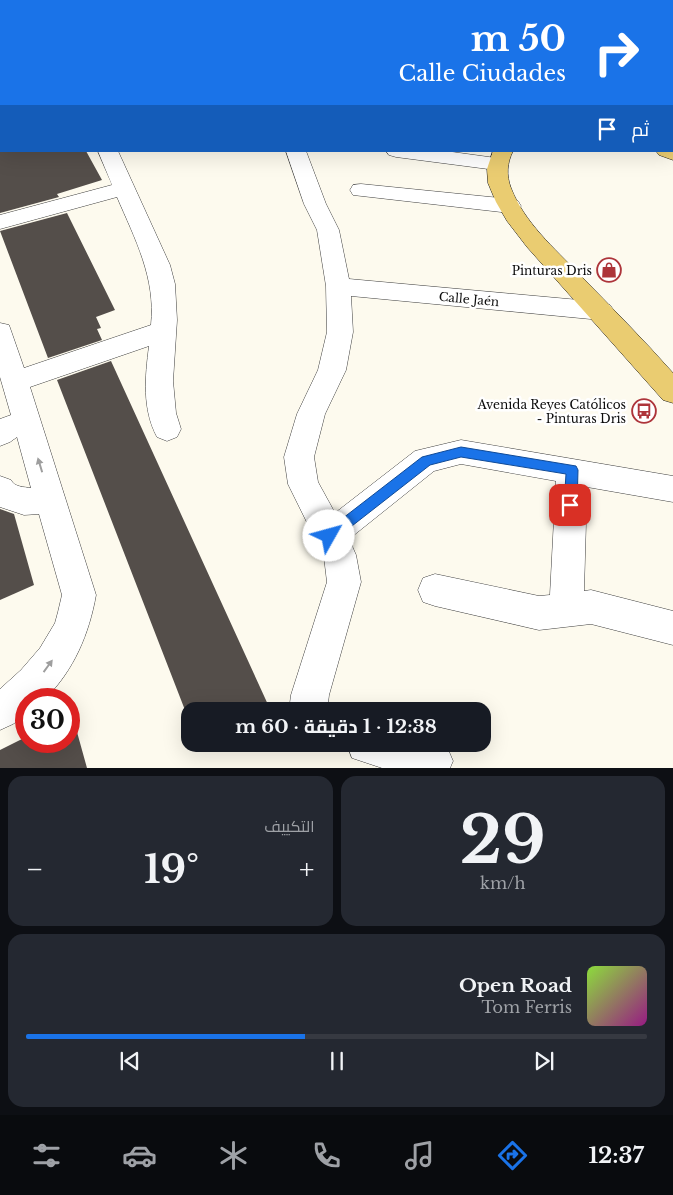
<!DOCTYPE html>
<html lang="ar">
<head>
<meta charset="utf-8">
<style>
	body { margin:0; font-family:"Libre Baskerville",Cairo,serif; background:#242831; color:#f1f3f6; direction:rtl; height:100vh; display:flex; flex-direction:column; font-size:19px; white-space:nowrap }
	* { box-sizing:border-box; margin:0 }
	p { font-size:16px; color:#9ea1a6 }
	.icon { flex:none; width:28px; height:28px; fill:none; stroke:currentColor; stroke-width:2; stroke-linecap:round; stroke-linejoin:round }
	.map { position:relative; height:768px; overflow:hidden; direction:ltr }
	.drawer { display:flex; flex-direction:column; gap:8px; padding:8px; background:#0d0f14; flex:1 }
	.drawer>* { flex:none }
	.banner { position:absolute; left:0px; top:0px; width:674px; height:152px; box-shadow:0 5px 20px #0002; direction:rtl; background:#1a73e8; color:#fff; overflow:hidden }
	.speed { position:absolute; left:15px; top:688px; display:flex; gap:10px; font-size:25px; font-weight:700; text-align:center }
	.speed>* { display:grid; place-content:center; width:65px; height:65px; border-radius:50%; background:#171b24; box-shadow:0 5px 20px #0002; line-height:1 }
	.speed .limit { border:8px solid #d22; background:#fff; color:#111 }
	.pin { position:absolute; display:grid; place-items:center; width:42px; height:42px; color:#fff; margin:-21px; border-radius:10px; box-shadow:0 2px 8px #0006 }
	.me { position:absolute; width:55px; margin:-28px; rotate:52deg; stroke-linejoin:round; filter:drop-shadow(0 0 4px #0008) }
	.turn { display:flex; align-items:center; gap:18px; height:105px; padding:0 25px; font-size:22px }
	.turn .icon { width:65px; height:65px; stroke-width:2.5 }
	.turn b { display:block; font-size:35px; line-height:42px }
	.then { display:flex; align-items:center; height:48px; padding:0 25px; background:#0003; gap:10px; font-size:19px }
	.big { font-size:38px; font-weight:700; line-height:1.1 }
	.drawer .tile { flex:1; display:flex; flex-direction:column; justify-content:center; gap:8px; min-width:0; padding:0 18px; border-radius:15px; background:#242831 }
	.drawer .dial { align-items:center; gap:0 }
	.dial b { font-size:65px; line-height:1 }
	.song { display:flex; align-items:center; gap:15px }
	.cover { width:60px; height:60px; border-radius:8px; background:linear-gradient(135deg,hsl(90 70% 55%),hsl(310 70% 35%)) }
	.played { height:5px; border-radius:2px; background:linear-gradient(90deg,#1a73e8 45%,#363941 45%) }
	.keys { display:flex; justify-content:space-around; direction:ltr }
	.heat { display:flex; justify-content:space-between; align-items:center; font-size:28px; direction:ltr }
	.drawer .tiles { flex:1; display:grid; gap:8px; grid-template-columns:1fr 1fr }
	.tile:last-child { grid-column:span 2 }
	.trip { position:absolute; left:181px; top:702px; width:310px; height:50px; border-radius:15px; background:#171b24; box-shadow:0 5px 20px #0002; font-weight:700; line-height:50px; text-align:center; direction:rtl }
	.tabs { display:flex; height:80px; justify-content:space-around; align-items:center; background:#090b0e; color:#9ea1a6 }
	.tabs .icon { width:35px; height:35px }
	.tabs .selected { color:#1a73e8 }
	.tabs b { font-size:22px; color:#f1f3f6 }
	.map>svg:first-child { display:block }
	.building { fill:#544e4a }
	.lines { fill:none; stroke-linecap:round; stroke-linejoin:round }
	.minor-casing { stroke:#3f3f3f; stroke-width:1 }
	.major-casing { stroke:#1d1d1d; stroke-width:1 }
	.path { stroke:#2e2e2e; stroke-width:2; stroke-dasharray:3 2; stroke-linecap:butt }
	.minor { fill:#fff; fill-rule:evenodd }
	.major { fill:#eacc71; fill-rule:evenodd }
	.oneway { fill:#9e9e9e }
	.route { fill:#1a73e8; stroke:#114b97 }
	.labels { text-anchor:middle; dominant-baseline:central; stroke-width:5; stroke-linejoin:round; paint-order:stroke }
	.poi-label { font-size:12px; fill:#0c0c0c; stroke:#fff; text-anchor:end }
	.street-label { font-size:12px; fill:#0c0c0c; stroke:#fff }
</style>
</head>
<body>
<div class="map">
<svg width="673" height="768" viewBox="0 0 673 768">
	<rect width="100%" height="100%" fill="#fdfaee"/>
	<g class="building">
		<path d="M0,151H86L102,180L57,194L59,197L0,213Z"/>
		<path d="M67,213L115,310L96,317L101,328L97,329L102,340L48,358L0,231Z"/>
		<path d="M111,361L270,709L266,711H190V723L57,380Z"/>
		<path d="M0,509L14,514L34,585L0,600Z"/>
		<path d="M72,714L87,768H0V750L26,737V741H69V715Z"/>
	</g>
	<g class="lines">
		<g class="minor-casing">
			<g id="minor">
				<path d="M55,0H76L77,1H56Z"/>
				<path d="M103,0H120L121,1H104Z"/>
				<rect x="0" y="68" width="1" height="10"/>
				<rect x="0" y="118" width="1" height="12"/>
				<path d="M98,151H118L170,265L175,284L177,320L173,381L176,413L181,429L177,437L167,441L157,437C142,409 145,377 149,346L30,387L96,595C89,634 74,670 45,699H26V715L13,724L0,730V689L21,670L40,648L55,623L58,612L62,595L39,514L24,515L0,507V476L11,480C14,487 24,487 31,488L17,437L10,442L0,446V419L11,415L0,377V323L9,325L24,368L151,325C156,278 135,239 117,197L0,229V215L112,185Z"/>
				<path d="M286,151H306L326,204L339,230L349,279L601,302L610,305L614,311L610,317L601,320L351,296L353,332L346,370L325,414L314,457L318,482L335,513L415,451L461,440L673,476V502L587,487L584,591L591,590L673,611V645L591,624L539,630L435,606L423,602L418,590L423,578L435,574L539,596L550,595L556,481L461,464L434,471L349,539L356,555L361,582L329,695L327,711H289L291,695L327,582L324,557L288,484L284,457L297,414L318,370L327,332L326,286L317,230L304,204Z"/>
				<path d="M386,151H445L496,158L503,160L506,164L503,168L496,170L396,157L389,155Z"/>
				<path d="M361,184L510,199L518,201L521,206L518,211L510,213L353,195L350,190L353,185Z"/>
				<path d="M347,744H439L447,747L453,761L450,768H382L352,758Z"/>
			</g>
		</g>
		<g class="major-casing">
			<g id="major">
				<path d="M641,0H659L660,1H642Z"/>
				<rect x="672" y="6" width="1" height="10"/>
				<path d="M673,147V160L659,155L656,151H672Z"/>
				<path d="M493,151H513C507,163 506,175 511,188C524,222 554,248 579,274C611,307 643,339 673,373V403L663,400L527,247L507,221L496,202L488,183L487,169Z"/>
			</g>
		</g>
		<path class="path" d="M618,1L621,0"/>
		<use href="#minor" class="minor"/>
		<use href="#major" class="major"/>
	</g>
	<defs><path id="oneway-solid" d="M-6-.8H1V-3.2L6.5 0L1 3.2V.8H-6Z" transform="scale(1.25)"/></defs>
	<g class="oneway">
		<use href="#oneway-solid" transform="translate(40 465) rotate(-107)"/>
		<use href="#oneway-solid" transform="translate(48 666) rotate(-54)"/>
	</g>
	<path class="route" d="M461,447L576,466L578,470L577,505L575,509L570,511L566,509L564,505L566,474L461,457L430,465L334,540L329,542L325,540L323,536L325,532L422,457Z"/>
	<defs>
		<g id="shop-ring" transform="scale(1.25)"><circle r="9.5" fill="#fff" stroke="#ad343a" stroke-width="1.5"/><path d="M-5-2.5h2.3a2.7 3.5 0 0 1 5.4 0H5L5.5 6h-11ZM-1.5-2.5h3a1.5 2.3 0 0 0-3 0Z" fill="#ad343a"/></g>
		<g id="bus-ring" transform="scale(1.25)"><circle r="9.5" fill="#fff" stroke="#ad343a" stroke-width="1.5"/><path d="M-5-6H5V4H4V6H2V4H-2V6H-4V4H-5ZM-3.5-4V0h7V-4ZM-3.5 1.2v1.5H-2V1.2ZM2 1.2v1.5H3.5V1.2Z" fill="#ad343a"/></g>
	</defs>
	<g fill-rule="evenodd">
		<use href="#shop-ring" x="609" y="270"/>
		<use href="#bus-ring" x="644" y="411"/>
	</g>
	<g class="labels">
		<g class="poi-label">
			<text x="592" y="270">Pinturas Dris</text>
			<text x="626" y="404">Avenida Reyes Católicos<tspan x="626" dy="14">- Pinturas Dris</tspan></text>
		</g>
		<g class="street-label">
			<text transform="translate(469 299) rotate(5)">Calle Jaén</text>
		</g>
	</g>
</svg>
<div class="speed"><div class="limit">30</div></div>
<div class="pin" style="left:570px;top:505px;background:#d93025"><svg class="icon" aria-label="arrive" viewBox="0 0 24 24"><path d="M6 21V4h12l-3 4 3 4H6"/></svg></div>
<svg class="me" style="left:329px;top:536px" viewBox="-20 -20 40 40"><circle r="19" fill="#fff"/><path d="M0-13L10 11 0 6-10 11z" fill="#1a73e8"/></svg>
<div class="trip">12:38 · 1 دقيقة · 60 m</div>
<div class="banner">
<div class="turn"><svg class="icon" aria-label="right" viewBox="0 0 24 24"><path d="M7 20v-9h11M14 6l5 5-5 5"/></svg><div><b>50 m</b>Calle Ciudades</div></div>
<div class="then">ثم<svg class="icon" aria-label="arrive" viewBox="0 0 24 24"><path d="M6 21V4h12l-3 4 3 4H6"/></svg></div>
</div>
</div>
<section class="drawer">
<div class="tiles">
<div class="tile dial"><b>29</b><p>km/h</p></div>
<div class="tile"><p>التكييف</p>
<div class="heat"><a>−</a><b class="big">19°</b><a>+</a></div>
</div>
<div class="tile">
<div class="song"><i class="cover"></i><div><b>Open Road</b><p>Tom Ferris</p></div></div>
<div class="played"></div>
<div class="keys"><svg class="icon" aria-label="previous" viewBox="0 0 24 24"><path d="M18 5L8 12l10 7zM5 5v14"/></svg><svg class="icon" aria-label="pause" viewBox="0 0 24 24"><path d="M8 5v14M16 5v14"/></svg><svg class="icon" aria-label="next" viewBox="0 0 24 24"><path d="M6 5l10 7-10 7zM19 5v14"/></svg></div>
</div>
</div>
</section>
<nav class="tabs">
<b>12:37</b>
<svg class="icon selected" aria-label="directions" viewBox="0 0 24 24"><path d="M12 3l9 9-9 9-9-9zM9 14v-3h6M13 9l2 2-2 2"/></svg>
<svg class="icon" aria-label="music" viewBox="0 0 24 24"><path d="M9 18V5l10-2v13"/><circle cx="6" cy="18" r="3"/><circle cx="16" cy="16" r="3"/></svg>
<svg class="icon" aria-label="phone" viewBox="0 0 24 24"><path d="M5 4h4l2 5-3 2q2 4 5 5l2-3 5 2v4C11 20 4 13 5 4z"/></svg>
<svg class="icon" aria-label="climate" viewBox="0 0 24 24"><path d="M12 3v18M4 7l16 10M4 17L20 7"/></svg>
<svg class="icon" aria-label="car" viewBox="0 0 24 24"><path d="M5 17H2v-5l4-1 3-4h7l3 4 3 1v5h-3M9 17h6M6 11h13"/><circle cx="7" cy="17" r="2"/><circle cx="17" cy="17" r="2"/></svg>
<svg class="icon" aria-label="filters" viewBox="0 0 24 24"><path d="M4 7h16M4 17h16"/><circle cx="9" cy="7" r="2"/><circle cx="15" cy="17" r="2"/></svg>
</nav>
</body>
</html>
